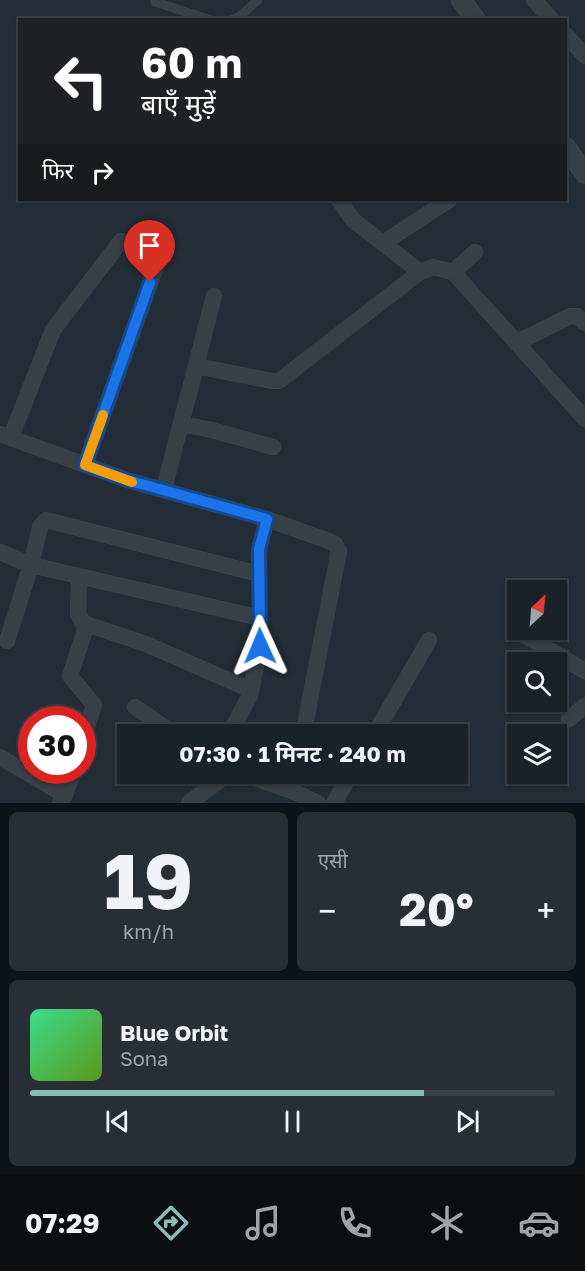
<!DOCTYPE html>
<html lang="hi">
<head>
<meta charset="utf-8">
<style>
	body { margin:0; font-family:"Golos Text","Noto Sans Devanagari",sans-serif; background:#272f35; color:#f1f3f6; height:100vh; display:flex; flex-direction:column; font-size:22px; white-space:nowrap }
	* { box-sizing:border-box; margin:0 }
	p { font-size:20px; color:#9fa4a8 }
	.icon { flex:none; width:33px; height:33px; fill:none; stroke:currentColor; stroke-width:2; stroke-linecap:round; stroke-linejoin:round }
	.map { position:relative; height:803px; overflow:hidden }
	.drawer { display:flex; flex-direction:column; gap:9px; padding:9px; background:#0e1317; flex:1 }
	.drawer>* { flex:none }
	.guide { position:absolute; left:18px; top:18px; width:549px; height:183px; border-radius:0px; box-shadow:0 2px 4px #0004,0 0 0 2px #383f46; background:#202124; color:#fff; overflow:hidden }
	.needle { width:39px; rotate:26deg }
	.fabs { position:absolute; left:507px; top:580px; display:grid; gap:12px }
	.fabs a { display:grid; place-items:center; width:60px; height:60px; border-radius:0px; background:#1a2229; box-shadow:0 2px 4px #0004,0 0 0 2px #383f46; font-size:30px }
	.speed { position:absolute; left:18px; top:706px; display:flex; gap:12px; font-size:30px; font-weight:700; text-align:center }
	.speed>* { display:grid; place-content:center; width:78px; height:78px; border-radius:50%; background:#1a2229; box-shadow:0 2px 4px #0004,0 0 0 2px #383f46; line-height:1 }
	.speed .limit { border:9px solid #d22; background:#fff; color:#111 }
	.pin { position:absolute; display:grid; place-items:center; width:51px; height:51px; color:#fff; margin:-62px -26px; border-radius:50% 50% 50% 0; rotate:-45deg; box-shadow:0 0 6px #0007 }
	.pin .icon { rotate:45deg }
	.me { position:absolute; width:66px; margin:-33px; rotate:359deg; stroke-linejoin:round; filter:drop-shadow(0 0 4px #0008) }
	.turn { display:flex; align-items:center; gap:21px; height:126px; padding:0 24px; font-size:27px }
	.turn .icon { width:78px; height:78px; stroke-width:2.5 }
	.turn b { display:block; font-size:42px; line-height:51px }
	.then { display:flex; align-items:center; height:57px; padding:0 24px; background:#0003; gap:12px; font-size:22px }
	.big { font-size:45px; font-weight:700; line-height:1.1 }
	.drawer .card { flex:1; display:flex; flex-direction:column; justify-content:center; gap:9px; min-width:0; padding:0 21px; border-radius:9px; background:#272f35 }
	.drawer .dial { align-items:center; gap:0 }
	.dial b { font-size:78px; line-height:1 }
	.song { display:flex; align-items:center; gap:18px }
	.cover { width:72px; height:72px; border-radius:9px; background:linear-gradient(135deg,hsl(150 70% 55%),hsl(90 70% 35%)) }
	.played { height:6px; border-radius:3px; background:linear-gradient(90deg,#8bbbb9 75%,#383f46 75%) }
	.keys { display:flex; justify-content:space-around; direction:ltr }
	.heat { display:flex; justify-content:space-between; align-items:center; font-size:33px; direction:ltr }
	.drawer .tiles { flex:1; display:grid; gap:9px; grid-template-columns:1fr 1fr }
	.card:last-child { grid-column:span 2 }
	.trip { position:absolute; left:117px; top:724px; width:351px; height:60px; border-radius:0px; background:#1a2229; box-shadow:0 2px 4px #0004,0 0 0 2px #383f46; font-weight:700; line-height:60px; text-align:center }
	.tabs { display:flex; height:96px; justify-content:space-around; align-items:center; background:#0a0e10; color:#9fa4a8 }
	.tabs .icon { width:42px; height:42px }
	.tabs .selected { color:#8bbbb9 }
	.tabs b { font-size:27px; color:#f1f3f6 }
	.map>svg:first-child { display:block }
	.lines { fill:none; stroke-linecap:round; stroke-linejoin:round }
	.service-casing { stroke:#404851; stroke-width:9 }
	.minor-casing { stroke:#404851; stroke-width:16 }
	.tertiary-casing { stroke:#404851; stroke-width:20 }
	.service { stroke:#373f47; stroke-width:8 }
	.minor { stroke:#373f47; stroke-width:15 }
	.tertiary { stroke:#373f47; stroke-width:18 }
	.route-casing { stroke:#114b97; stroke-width:15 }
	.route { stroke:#1a73e8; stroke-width:10 }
	.slow { stroke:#f59e0b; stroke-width:10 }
</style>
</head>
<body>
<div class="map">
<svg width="585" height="803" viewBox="0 0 585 803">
	<rect width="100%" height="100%" fill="#232d37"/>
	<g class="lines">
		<g class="service-casing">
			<g id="service">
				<path d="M155,2L211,20"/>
				<path d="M230,20L239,17L258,0"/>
			</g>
		</g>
		<g class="minor-casing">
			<g id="minor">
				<path d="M534,0L552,20"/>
				<path d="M566,35L585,56"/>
				<path d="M339,200L353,220L420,272"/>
				<path d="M383,243L449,200"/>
				<path d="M475,252L453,272L585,419"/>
				<path d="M516,343L570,316H577L585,323"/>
				<path d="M196,366L272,381H279L420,272L433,267L453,272"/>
				<path d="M181,424L212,430L273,447"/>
				<path d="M0,434L127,480L267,519L259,549L260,646L250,695L229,735"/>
				<path d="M11,437L53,330L121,241"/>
				<path d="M85,465L158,261"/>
				<path d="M164,489L214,296"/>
				<path d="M267,519L329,541L335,544L339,551L303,735"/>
				<path d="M0,552L31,565L260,618"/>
				<path d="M79,577L78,614L83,623L146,644L251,690"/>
				<path d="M521,633L585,671"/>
				<path d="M7,641L31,565L40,527L46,520L259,574"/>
				<path d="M135,707L176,735"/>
				<path d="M569,719L585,706"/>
				<path d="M374,735L429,640"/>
				<path d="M82,741L94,705L70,676L87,624"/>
				<path d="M0,757L65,795L60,803"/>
				<path d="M243,774L292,791"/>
				<path d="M295,774L292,791L318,803"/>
				<path d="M65,795L73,771"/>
				<path d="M189,803L228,774"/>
				<path d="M334,803L351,774"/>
			</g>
		</g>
		<g class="tertiary-casing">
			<g id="tertiary">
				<path d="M461,0L476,20"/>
				<path d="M566,147L585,174"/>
			</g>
		</g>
		<use href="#service" class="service"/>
		<use href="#minor" class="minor"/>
		<use href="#tertiary" class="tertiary"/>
	</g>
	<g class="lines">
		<g class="route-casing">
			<path id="route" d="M150,282L85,465L127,480L267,519L259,549L260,646"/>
		</g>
		<use href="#route" class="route"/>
		<path class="slow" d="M103,415L85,465L132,482"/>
	</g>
</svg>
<div class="fabs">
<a><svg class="needle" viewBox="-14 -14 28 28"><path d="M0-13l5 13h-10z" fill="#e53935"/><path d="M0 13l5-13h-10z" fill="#9fa4a8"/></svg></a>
<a><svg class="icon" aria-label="search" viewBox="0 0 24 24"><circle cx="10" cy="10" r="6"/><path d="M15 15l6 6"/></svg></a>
<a><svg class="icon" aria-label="layers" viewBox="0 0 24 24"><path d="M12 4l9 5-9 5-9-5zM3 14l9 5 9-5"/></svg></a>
</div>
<div class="speed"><div class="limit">30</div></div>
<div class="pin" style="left:150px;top:282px;background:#d93025"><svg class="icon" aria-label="arrive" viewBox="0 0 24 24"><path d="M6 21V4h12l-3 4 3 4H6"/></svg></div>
<svg class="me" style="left:260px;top:646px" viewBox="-20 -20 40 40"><path d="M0-17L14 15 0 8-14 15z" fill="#1a73e8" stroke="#fff" stroke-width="4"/></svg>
<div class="trip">07:30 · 1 मिनट · 240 m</div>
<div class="guide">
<div class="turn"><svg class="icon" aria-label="left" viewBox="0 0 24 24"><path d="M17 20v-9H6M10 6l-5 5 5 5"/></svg><div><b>60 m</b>बाएँ मुड़ें</div></div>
<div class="then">फिर<svg class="icon" aria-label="right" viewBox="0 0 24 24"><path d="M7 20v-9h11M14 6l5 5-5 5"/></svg></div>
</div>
</div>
<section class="drawer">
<div class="tiles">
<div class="card dial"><b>19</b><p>km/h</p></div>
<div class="card"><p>एसी</p>
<div class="heat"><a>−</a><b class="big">20°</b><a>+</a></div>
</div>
<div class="card">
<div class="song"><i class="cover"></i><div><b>Blue Orbit</b><p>Sona</p></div></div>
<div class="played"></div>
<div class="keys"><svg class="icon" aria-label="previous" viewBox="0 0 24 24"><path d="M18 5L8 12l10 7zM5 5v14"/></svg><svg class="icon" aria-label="pause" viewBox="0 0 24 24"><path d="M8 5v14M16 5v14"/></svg><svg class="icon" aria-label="next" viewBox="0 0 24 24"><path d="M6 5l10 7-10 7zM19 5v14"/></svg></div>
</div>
</div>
</section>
<nav class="tabs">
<b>07:29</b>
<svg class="icon selected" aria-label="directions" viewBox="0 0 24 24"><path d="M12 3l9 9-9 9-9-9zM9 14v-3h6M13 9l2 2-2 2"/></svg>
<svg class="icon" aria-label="music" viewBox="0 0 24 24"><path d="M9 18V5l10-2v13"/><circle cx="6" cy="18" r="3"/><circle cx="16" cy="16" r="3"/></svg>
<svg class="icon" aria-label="phone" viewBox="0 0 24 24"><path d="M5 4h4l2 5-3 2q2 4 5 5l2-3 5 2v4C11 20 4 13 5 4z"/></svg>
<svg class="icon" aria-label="climate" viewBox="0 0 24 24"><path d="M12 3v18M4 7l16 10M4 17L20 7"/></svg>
<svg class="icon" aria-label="car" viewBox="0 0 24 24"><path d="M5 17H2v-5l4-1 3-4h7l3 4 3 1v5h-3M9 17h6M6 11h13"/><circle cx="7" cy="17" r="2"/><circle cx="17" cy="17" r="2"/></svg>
</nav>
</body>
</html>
